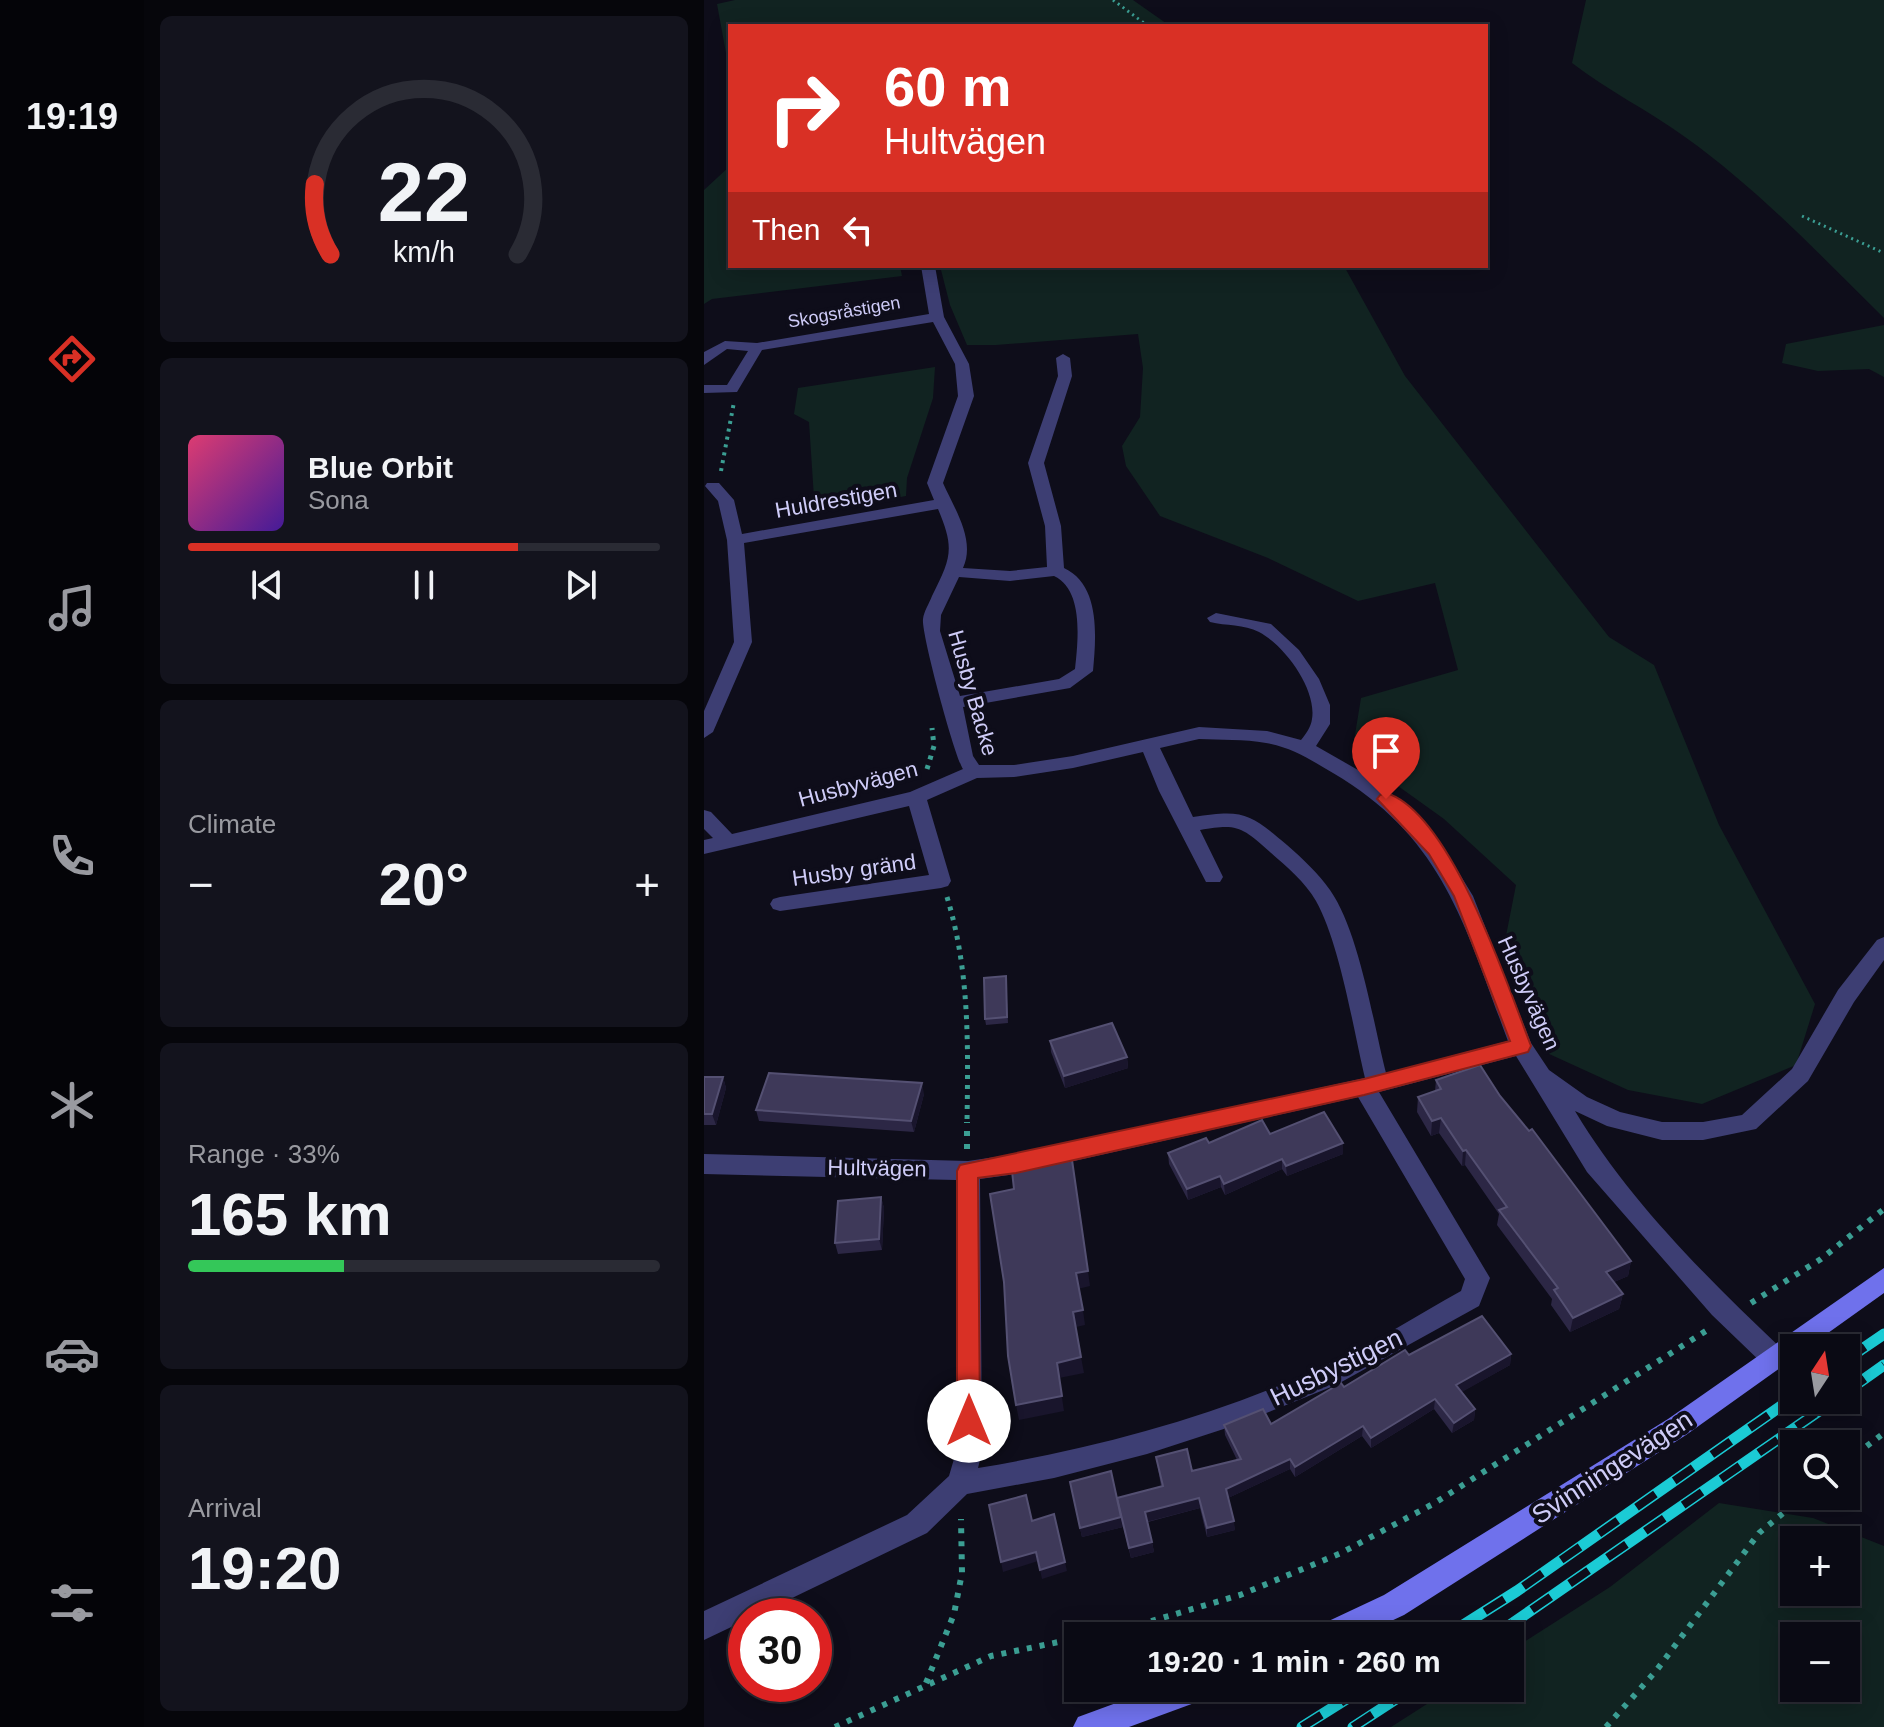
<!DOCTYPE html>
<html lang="en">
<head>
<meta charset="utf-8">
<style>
	body { margin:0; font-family:Helvetica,sans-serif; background:#13131d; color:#f1f3f6; height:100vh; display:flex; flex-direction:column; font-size:30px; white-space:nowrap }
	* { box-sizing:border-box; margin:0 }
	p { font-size:26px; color:#999aa0 }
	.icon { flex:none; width:44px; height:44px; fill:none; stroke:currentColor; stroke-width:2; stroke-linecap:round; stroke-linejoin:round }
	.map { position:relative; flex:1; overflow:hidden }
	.side { display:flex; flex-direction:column; gap:16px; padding:16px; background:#06060b; width:560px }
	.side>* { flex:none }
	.guide { position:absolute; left:24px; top:24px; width:760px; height:244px; border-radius:0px; box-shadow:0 4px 20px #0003,0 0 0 2px #2a2b34; background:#d93025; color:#fff; overflow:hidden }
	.needle { width:52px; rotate:12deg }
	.tools { position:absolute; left:1076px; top:1334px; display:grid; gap:16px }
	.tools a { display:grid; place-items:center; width:80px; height:80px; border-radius:0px; background:#0a0a14; box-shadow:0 4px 20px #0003,0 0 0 2px #2a2b34; font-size:40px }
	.speed { position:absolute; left:24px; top:1598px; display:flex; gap:16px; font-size:40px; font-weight:700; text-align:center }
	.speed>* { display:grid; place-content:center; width:104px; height:104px; border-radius:50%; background:#0a0a14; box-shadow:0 4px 20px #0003,0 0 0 2px #2a2b34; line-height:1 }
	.speed .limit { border:12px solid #d22; background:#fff; color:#111 }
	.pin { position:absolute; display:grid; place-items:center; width:68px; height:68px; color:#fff; margin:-82px -34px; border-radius:50% 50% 50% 0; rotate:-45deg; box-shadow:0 0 8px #0007 }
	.pin .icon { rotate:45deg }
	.me { position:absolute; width:88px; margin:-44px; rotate:0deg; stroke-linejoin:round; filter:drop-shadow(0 0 6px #0008) }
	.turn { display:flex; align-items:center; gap:28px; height:168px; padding:0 24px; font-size:36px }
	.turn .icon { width:104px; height:104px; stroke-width:2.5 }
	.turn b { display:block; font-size:56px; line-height:68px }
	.then { display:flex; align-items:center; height:76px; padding:0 24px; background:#0003; gap:16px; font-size:30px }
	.big { font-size:60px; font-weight:700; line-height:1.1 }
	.side .widget { flex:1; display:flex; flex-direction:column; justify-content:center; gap:12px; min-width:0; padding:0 28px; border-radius:12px; background:#13131d }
	.side .dial { align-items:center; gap:0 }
	.dial svg { height:208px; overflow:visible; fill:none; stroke:#2a2b34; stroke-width:7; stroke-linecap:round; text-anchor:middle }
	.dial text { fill:#f1f3f6; stroke:none }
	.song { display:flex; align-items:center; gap:24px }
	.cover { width:96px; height:96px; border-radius:12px; background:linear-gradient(135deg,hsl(340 70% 55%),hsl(260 70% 35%)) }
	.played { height:8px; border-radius:4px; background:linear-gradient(90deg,#d93025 70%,#2a2b34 70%) }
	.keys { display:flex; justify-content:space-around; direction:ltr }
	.heat { display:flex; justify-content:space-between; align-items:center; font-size:44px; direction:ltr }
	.charge { height:12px; border-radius:6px; background:linear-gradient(90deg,#34c759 33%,#2a2b34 0) }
	.trip { position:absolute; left:360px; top:1622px; width:460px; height:80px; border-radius:0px; background:#0a0a14; box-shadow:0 4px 20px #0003,0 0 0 2px #2a2b34; font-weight:700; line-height:80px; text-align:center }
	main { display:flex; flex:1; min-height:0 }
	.dock { display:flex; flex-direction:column; width:144px; justify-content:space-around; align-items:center; background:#040408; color:#999aa0 }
	.dock .icon { width:56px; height:56px }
	.dock .on { color:#d93025 }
	.dock b { font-size:36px; color:#f1f3f6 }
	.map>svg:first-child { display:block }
	.green { fill:#112321; fill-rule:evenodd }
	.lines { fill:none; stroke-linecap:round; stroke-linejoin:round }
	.path-far3 { stroke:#3b9e93; stroke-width:3; stroke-dasharray:2 4; stroke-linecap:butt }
	.path-far2 { stroke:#3b9e93; stroke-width:4; stroke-dasharray:3 5; stroke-linecap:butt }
	.path-far1 { stroke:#3b9e93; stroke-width:5; stroke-dasharray:4 6; stroke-linecap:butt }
	.path { stroke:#3b9e93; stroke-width:6; stroke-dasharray:5 8; stroke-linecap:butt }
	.street { fill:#3d3e73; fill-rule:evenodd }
	.secondary { fill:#6f71ec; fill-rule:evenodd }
	.rail-casing { stroke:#1bcbd5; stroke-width:11 }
	.rail { stroke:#0e0d1a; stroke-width:8; stroke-dasharray:23; stroke-linecap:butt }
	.wall { fill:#2c2745 }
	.shaded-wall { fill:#19152c }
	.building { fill:#3e3959; stroke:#545072; stroke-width:2 }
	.route { fill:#d93025; stroke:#8d1f18; stroke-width:2 }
	.labels { text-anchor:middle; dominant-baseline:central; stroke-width:8; stroke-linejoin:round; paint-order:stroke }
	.far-street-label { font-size:18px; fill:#cfccf8; stroke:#0e0d1a }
	.street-label { font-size:22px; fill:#cfccf8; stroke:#0e0d1a }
	.near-street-label { font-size:26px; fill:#cfccf8; stroke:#0e0d1a }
</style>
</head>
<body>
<main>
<nav class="dock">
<b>19:19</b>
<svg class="icon on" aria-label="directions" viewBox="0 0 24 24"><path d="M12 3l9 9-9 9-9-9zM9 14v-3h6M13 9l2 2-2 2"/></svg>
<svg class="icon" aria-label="music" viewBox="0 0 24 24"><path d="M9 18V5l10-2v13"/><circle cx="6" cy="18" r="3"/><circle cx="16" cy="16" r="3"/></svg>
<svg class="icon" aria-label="phone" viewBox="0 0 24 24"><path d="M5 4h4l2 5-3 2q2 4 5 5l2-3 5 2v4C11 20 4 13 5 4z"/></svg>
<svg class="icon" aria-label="climate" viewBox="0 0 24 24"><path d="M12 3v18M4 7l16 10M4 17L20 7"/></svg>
<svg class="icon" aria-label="car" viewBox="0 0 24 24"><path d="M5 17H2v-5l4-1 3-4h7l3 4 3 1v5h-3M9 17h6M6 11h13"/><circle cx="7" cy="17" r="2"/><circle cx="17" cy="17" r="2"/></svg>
<svg class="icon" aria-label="filters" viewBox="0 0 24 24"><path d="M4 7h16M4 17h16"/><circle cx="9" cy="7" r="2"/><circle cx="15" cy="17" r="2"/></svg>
</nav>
<section class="side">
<div class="widget dial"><svg viewBox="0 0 100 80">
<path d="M14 69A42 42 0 1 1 86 69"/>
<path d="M14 69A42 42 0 0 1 8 42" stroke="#d93025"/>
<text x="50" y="56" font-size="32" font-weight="700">22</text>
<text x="50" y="72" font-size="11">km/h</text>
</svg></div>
<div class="widget">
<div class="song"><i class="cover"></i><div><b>Blue Orbit</b><p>Sona</p></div></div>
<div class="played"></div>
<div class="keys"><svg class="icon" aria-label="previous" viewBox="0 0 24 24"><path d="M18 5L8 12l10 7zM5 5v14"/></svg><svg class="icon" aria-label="pause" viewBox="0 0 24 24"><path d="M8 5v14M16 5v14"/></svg><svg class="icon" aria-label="next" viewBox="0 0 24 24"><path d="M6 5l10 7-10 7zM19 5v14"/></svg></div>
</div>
<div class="widget"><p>Climate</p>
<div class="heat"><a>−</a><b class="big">20°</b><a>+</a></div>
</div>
<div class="widget"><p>Range · 33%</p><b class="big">165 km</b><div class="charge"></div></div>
<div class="widget"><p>Arrival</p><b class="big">19:20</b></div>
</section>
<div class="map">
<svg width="1180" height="1727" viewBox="0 0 1180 1727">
	<rect width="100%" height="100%" fill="#0e0d1a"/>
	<g class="green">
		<path d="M31,0H429L466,26H26V75L13,4Z"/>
		<path d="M882,0H1180V318C1116,255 1054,189 981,137C944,110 904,91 868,63Z"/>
		<path d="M26,166V266H196L198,276L8,299L0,304V190Z"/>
		<path d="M236,266H640L701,376L905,637L950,665L1015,825L1111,1004L1092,1065L998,1104L924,1090L843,1053L799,951L812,885L740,819L648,753L657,698L754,670L731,583L654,601L564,558L456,516L422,466L418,446L436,417L439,368L434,334L292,345H263L246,305Z"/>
		<path d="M1180,325V377L1165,369L1114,371L1078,363L1082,344Z"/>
		<path d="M231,367L229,398L203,478L202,496L111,513L105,422L90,414L94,388Z"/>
		<path d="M1015,1503L1109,1518L1180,1546V1727H687L748,1688H806V1651L906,1587ZM1142,1540V1592H1090V1540ZM1142,1636V1688H1090V1636Z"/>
	</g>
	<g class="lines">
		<g class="path-far3">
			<path d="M409,0L444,26"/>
			<path d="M1098,216L1180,253"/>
		</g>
		<path class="path-far2" d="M17,471L30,402"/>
		<g class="path-far1">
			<path d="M223,769L230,746L228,728"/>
			<path d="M243,897C266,972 264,1046 263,1124"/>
		</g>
		<g class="path">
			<path d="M263,1149V1122"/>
			<path d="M1047,1303L1117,1259L1180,1209"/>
			<path d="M1142,1462L1180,1433"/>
			<path d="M384,1636L424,1628L536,1595L637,1553L729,1504L1005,1329"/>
			<path d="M222,1683L250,1614L258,1573L257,1519"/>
			<path d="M131,1727L287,1656L374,1638"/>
			<path d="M902,1727L952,1671L1055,1533L1100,1496"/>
		</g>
		<path class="street" d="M217,266H231L240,317L265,364L270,396L239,483C250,508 272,540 259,568L306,571L343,567L341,526L324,463L354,376L352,358L359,354L366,358L368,376L340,463L357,526L360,568C397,585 392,638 389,671L366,688L259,707L269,756L275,765H310L369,756L495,727L563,731L597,740C602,734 607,727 608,719C613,689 580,645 555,632C540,624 522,626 506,622L503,618L512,613L567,624L595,650L615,679L626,705V724L612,746L668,778L709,811L738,845L769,896L827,1043L845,1070L883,1097L916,1112L958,1122H999L1038,1115L1088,1069L1134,990L1173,940L1180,937V960L1150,1002L1104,1081L1052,1129L999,1140H958L903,1126L871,1111C925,1201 1003,1278 1079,1350L1083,1358L1079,1366L1070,1369L1061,1366L1008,1315L883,1172L812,1056L675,1092L786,1278L775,1306L632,1385L535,1424L443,1454L350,1478L263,1494L223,1533L51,1616H42V1620L0,1640V1611L203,1515L245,1476L252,1452V1180L0,1174V1154L264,1161L312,1154L661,1078C649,1028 636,944 612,901C601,882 583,867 566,852C538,827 534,823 496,830L519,877L516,882H502L455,791L439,752L369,768L310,777L273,778L223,800L247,881L244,886L237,888L76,911L69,909L66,904L69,899L76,897L225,875L205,806L0,854V840L9,838L0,829V810L7,812L28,834L206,792L259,769C251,758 217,633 219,619C220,611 225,604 228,596C247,558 251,549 234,509L40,543L48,642L9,732L0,738V711L30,642L23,540L14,501L1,486L3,483H15L30,500L38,534L230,500L223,483L254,396L251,364L229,322L58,350L33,392L0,393V385H23L44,351L23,349L0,365V352L21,341L53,343L225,314ZM350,576C380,590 374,641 371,669L355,679L256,696L236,631L237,615L255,577L306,581ZM495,739C517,740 540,739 562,743C587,747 607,760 629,773C741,839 761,927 804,1041L682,1073C669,1022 655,931 626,890C614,873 599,859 583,845C545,813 540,809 489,817L456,748ZM654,1097L761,1279L757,1291C714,1315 673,1341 629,1362C517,1415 395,1448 274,1468L278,1452L276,1179L312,1174Z"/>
		<g class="secondary">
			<path d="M1180,1268V1293L1103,1348H1090V1358L982,1435L700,1615L655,1636H610L614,1626L680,1595L964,1419Z"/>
			<path d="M453,1688H508L504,1698L425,1727H369L374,1717Z"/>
		</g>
		<g class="rail-casing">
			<g id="rail">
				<path d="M1142,1360L1180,1334"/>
				<path d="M1142,1392L1180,1365"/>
				<path d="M742,1636L813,1591L1090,1397"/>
				<path d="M790,1636L1131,1400"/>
				<path d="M598,1727L660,1688"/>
				<path d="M649,1727L709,1688"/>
			</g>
		</g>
		<use href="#rail" class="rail"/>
	</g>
	<g class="wall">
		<path d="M302,976L304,1023L282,1025L281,1019Z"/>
		<path d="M346,1041L423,1057L424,1068L361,1088L347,1052Z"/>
		<path d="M0,1077H19L22,1088L12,1125H0Z"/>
		<path d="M732,1080L796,1096L927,1261L924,1276L910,1282L919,1294L915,1309L866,1332L847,1305L848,1299L793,1225L795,1214L761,1165L758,1166L735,1133L727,1136L713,1112L714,1097L731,1091Z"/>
		<path d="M220,1094L210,1132L55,1121L52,1110Z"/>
		<path d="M566,1134L639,1154L583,1176L578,1169L521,1195L517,1187L484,1200L465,1164L464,1153L505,1143Z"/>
		<path d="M177,1197L180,1208L178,1250L134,1254L131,1243Z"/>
		<path d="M807,1354L806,1365L757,1392L771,1409L770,1420L748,1433L730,1409L667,1448L658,1436L591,1477L586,1469L524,1498L531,1530L503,1537L496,1508L444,1522L450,1552L427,1558L418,1522L419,1527L378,1537L366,1482L414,1501L457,1486L452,1457L488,1471L533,1460L521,1435L520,1425L567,1424L705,1355Z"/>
	</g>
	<g class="shaded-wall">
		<path d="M423,1057L424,1068L361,1088L360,1076Z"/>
		<path d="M19,1077L22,1088L12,1125L8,1114Z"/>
		<path d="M218,1083L220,1094L210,1132L207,1121Z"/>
		<path d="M737,1118L735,1133L727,1136L728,1121Z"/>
		<path d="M639,1143V1154L583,1176L582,1166Z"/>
		<path d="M762,1150L761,1165L758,1166L759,1151Z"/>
		<path d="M578,1159V1169L521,1195L520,1184Z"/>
		<path d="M516,1176L517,1187L484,1200L483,1189Z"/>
		<path d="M177,1197L180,1208L178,1250L175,1239Z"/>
		<path d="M927,1261L924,1276L899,1287L902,1272Z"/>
		<path d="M384,1271L386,1286L374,1289L372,1273Z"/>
		<path d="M919,1294L915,1309L866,1332L869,1318Z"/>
		<path d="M379,1310L381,1325L372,1327L369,1312Z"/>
		<path d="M807,1354L806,1365L751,1396L752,1385Z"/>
		<path d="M377,1357L380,1373L355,1378L360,1411L315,1420L312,1405L353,1363Z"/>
		<path d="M731,1399L730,1409L667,1448V1438Z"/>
		<path d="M771,1409L770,1420L748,1433L750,1423Z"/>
		<path d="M659,1426L658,1436L591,1477V1467Z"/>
		<path d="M586,1459V1469L522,1499V1489Z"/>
		<path d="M495,1498L496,1508L442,1522L441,1512Z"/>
		<path d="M417,1517L419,1527L378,1537L376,1528Z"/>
		<path d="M530,1521L531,1530L503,1537V1528Z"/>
		<path d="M448,1542L450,1552L427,1558L425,1548Z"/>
		<path d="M332,1552L334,1561L299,1572L297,1562Z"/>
		<path d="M361,1562L363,1571L338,1579L336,1570Z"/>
	</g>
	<g class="building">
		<path d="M302,976L303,1017L281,1019L280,978Z"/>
		<path d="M408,1023L423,1057L360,1076L346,1041Z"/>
		<path d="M776,1065L796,1096L825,1131L828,1129L927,1261L902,1272L919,1294L869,1318L850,1290L854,1288L795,1210L803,1207L762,1150L759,1151L737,1118L728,1121L714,1097L737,1089L732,1080Z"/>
		<path d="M65,1073L218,1083L207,1121L52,1110Z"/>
		<path d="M0,1077H19L8,1114H0Z"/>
		<path d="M620,1112L639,1143L582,1166L578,1159L520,1184L516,1176L483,1189L464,1153L502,1138L505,1143L558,1120L566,1134Z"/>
		<path d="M368,1160L384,1271L372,1273L379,1310L369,1312L377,1357L353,1363L358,1396L312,1405L304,1356L300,1282L286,1194L310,1189L308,1171Z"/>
		<path d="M177,1197L175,1239L131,1243L134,1201Z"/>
		<path d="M778,1316L807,1354L752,1385L771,1409L750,1423L731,1399L667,1438L659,1426L591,1467L586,1459L522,1489L530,1521L503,1528L495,1498L441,1512L448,1542L425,1548L413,1498L459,1486L452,1457L483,1449L488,1471L537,1459L520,1425L559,1409L567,1424L637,1383L640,1387L701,1350L705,1355Z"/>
		<path d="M407,1471L417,1517L376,1528L366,1482Z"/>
		<path d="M322,1495L328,1521L350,1514L361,1562L336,1570L332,1552L297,1562L285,1505Z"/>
	</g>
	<path class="route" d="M682,793C747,812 804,987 827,1046L824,1052L660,1095L312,1173L274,1178L276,1421L273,1429L265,1432L256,1429L253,1421V1171L256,1165L660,1079L806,1041L750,896L725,854L673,799L676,795Z"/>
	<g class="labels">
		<g class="far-street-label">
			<text transform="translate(140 312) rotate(-10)">Skogsråstigen</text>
		</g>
		<g class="street-label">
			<text transform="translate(132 500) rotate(-10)">Huldrestigen</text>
			<text transform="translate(269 693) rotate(74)">Husby Backe</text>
			<text transform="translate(154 784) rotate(-15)">Husbyvägen</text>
			<text transform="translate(150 870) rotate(-8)">Husby gränd</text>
			<text transform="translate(825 993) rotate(66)">Husbyvägen</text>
			<text transform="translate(173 1168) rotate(1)">Hultvägen</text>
		</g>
		<g class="near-street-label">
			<text transform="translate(632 1367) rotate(-26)">Husbystigen</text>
			<text transform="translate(908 1467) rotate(-33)">Svinningevägen</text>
		</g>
	</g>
</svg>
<div class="tools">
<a><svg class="needle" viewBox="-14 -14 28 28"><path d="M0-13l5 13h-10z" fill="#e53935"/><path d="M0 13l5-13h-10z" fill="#999aa0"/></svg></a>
<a><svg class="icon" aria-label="search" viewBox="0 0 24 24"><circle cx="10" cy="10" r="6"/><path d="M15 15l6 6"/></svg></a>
<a>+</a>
<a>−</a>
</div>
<div class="speed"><div class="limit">30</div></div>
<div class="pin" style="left:682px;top:799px;background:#d93025"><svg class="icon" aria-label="arrive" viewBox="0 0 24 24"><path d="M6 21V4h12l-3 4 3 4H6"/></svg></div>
<svg class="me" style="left:265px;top:1421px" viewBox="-20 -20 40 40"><circle r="19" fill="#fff"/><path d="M0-13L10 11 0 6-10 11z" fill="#d93025"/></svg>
<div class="trip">19:20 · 1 min · 260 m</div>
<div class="guide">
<div class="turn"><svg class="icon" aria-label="right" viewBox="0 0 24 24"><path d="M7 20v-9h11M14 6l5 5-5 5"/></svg><div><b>60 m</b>Hultvägen</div></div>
<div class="then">Then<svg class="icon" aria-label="left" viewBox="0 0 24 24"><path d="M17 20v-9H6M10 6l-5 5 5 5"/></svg></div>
</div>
</div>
</main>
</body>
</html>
